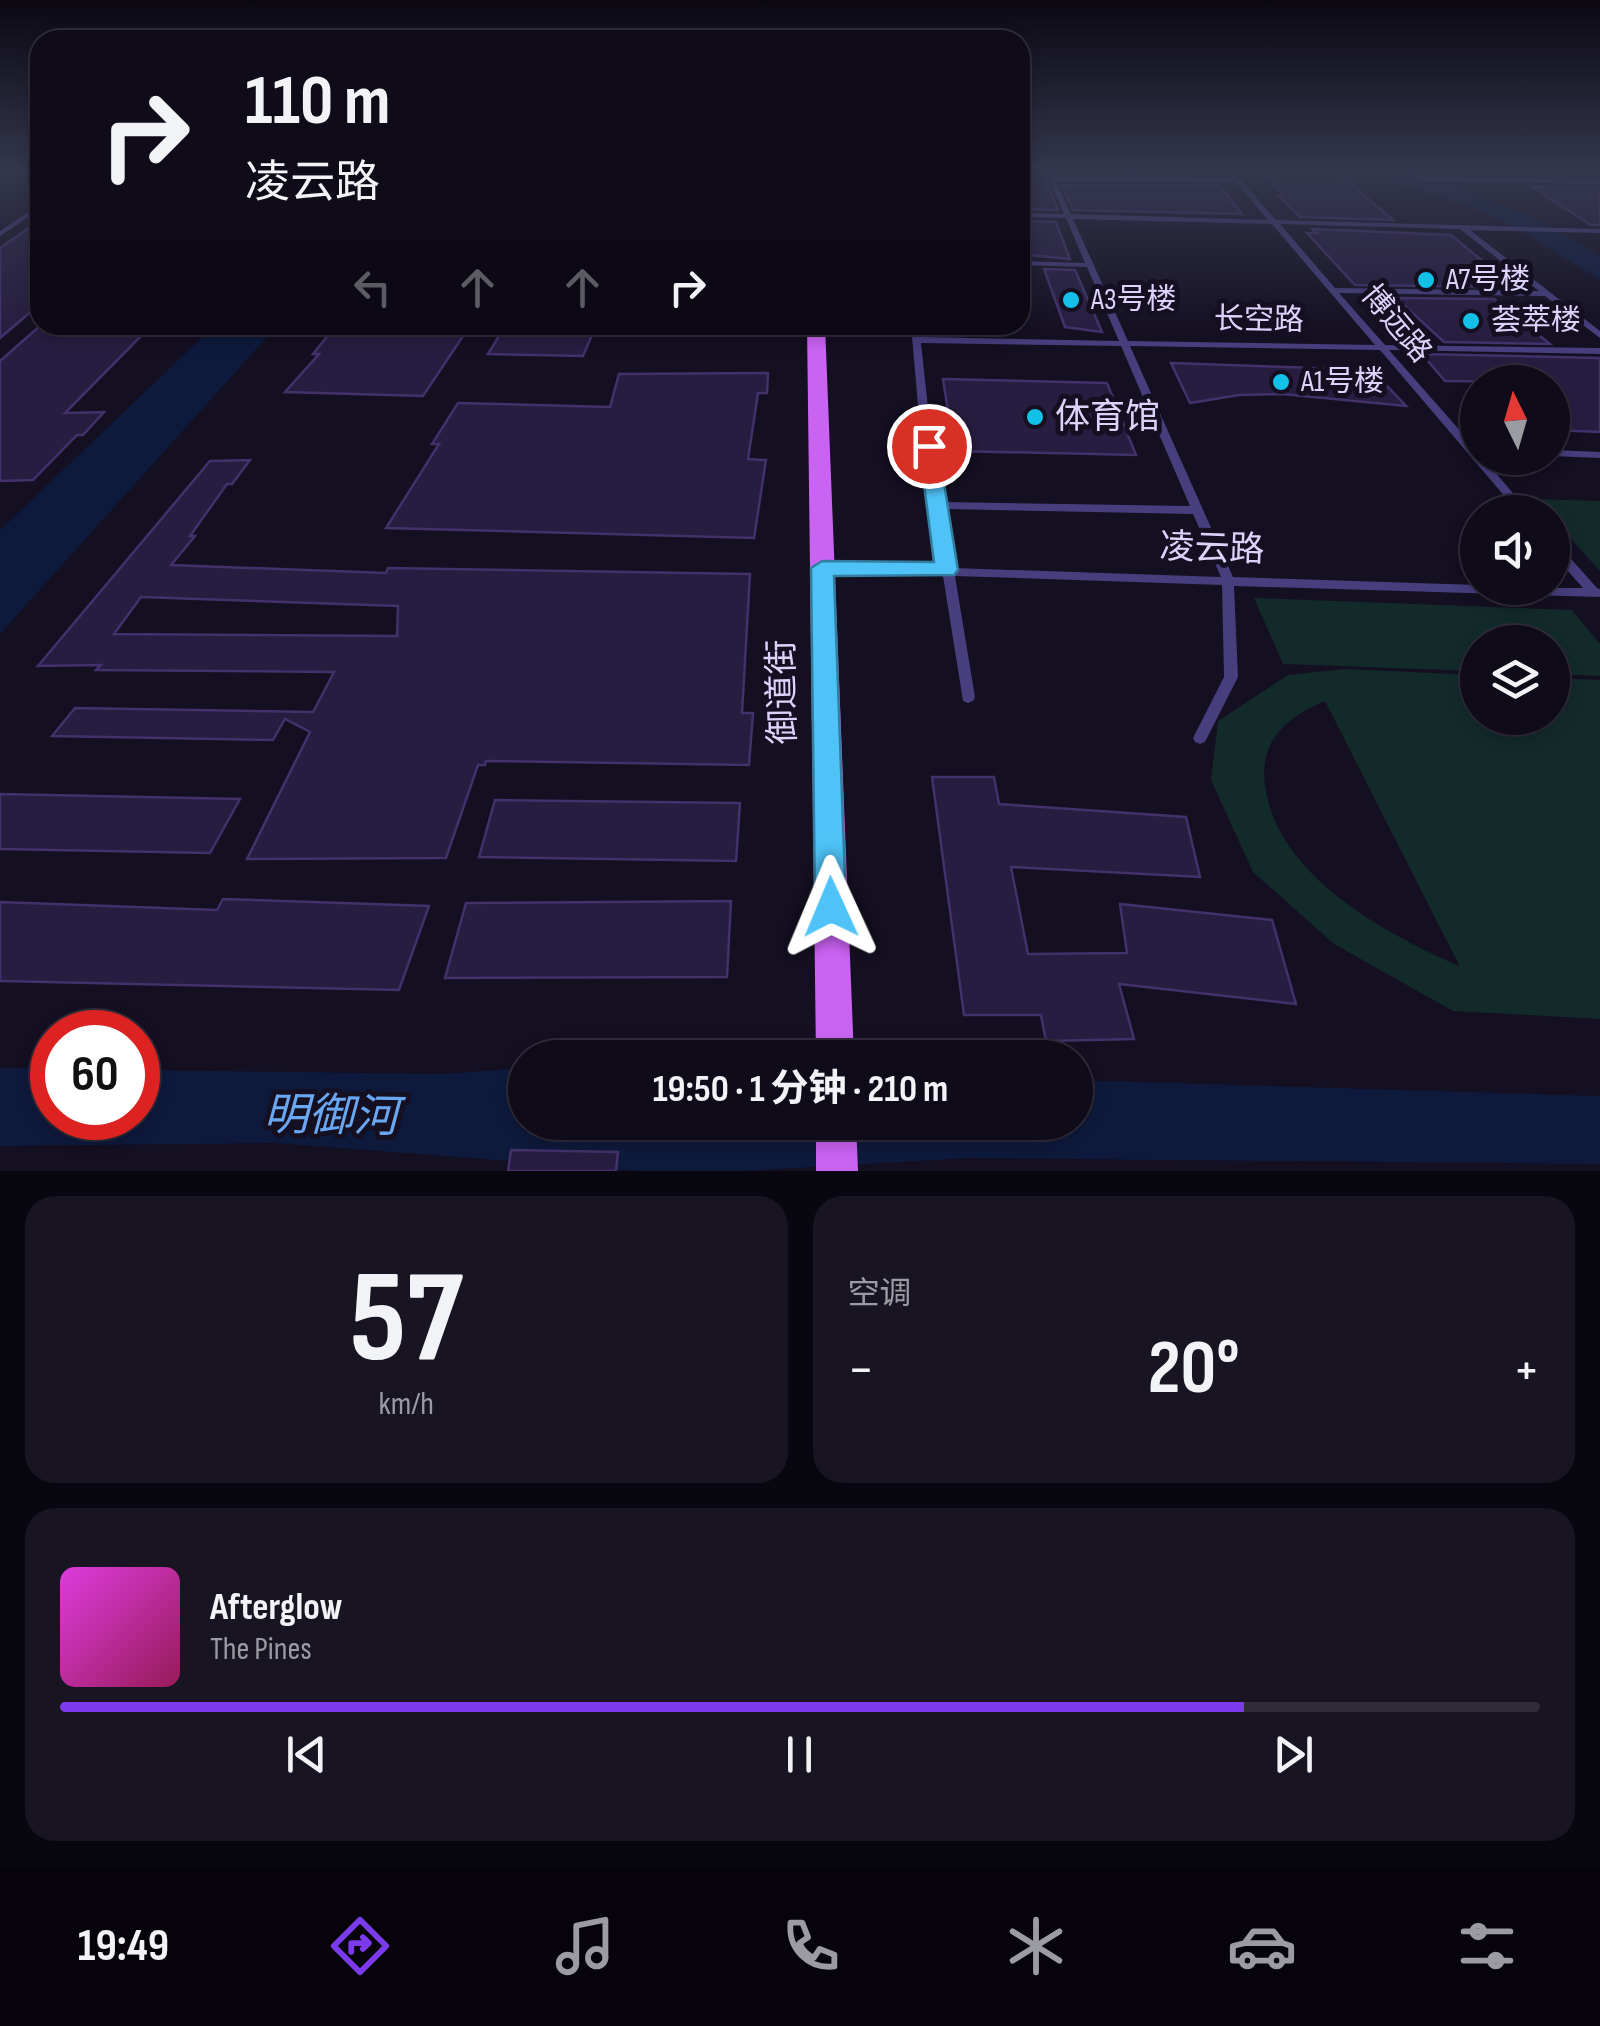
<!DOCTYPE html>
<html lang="zh">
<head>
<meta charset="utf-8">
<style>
	body { margin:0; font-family:"Sofia Sans Condensed","Noto Sans SC",sans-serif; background:#181422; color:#f1f3f6; height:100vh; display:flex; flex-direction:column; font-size:38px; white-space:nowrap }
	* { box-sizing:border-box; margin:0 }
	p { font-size:32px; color:#9b9ba2 }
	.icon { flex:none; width:55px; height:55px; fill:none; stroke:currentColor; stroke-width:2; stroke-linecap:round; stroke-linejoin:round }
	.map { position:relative; height:1171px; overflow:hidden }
	.details { display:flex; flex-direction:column; gap:25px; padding:25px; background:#08060e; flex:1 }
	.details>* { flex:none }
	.banner { position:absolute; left:30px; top:30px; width:1000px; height:305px; border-radius:30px; box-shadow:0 5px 15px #0003,0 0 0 2px #2f2b38; background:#0f0b19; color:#f1f3f6; overflow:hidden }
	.needle { width:65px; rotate:355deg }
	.tools { position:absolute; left:1460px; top:365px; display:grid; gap:20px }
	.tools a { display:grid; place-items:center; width:110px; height:110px; border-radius:50%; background:#0f0b19; box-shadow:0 5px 15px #0003,0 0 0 2px #2f2b38; font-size:50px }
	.speed { position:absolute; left:30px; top:1010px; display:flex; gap:20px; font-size:50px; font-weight:700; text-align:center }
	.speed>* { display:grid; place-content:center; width:130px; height:130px; border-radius:50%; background:#0f0b19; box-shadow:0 5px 15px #0003,0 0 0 2px #2f2b38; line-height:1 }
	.speed .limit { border:15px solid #d22; background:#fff; color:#111 }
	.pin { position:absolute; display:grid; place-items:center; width:85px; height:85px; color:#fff; margin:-42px; border:5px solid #fff; border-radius:50%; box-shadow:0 2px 10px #0007 }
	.me { position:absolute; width:110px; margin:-55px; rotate:359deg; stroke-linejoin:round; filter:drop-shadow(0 0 8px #0008) }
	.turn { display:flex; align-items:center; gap:35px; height:210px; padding:0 50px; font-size:45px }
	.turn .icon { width:130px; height:130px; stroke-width:2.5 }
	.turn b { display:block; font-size:70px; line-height:85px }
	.lanes { display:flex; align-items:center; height:95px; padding:0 50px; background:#0003; justify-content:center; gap:50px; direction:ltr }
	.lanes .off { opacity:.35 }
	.big { font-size:75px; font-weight:700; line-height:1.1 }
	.details .card { flex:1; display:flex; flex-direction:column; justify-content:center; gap:15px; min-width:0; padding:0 35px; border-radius:30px; background:#181422 }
	.details .dial { align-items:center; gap:0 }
	.dial b { font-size:130px; line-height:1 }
	.song { display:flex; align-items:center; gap:30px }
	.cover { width:120px; height:120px; border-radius:15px; background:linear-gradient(135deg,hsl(300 70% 55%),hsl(330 70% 35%)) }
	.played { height:10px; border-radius:5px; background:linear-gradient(90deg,#7c3aed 80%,#2f2b38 80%) }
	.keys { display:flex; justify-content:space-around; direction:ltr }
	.heat { display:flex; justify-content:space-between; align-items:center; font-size:55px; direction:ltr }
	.details .tiles { flex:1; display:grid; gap:25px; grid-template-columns:1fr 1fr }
	.card:last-child { grid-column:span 2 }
	.trip { position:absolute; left:508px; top:1040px; width:585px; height:100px; border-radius:50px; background:#0f0b19; box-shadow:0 5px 15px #0003,0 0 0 2px #2f2b38; font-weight:700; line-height:100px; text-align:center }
	.dock { display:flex; height:160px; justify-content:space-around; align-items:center; background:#06040a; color:#9b9ba2 }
	.dock .icon { width:70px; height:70px }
	.dock .selected { color:#7c3aed }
	.dock b { font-size:45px; color:#f1f3f6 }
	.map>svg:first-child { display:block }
	.green { fill:#132a2b; fill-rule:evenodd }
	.water { fill:#0e1a3c }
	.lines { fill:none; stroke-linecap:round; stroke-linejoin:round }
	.river { fill:#0e1a3c; fill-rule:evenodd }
	.building { fill:#271d41; stroke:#42316b; stroke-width:2.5; fill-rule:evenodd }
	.lane { fill:#463e7d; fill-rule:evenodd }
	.primary { fill:#ca63f2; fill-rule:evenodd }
	.route { fill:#4fc3f7; stroke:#337fa1; stroke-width:2.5 }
	.poi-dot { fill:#13c0e8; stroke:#140f21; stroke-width:4 }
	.labels { text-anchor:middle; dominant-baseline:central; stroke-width:10; stroke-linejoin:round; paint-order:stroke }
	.far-poi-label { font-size:30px; fill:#dcd3fb; stroke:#140f21; text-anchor:start }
	.far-street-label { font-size:30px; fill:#dcd3fb; stroke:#140f21 }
	.poi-label { font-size:35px; fill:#dcd3fb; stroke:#140f21; text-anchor:start }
	.street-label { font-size:35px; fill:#dcd3fb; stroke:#140f21 }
	.near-water-label { font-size:45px; font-style:italic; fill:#6aa7f3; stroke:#140f21 }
</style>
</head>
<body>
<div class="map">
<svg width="1600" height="1171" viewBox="0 0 1600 1171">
	<rect width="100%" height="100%" fill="#140f21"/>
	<g class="green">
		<path d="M1534,499L1600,501V571L1553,519L1552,512H1547Z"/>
		<path d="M1254,598L1572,610L1600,644V676L1553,674L1552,642H1478L1477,671L1283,664Z"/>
		<path d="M1345,669L1477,675L1478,718H1552L1553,678L1600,680V1019L1453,1011L1334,944L1253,872L1211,780L1218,721L1288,675ZM1325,701L1459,965V966C1384,933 1276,875 1265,785C1259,740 1287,717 1325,701Z"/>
	</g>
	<g class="water">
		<path d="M1394,170H1411L1440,186L1527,214L1600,256V267L1536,229L1439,195Z"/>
		<path d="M215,325H278L0,634V530Z"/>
		<path d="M0,1068H52V1118H138V1070L444,1074L525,1068V1122H1075V1080L1600,1096V1164L969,1158L744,1171H640L274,1143L0,1146Z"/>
	</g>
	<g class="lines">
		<path class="river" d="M1381,170C1448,168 1544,226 1600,261V280L1526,233L1471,207L1395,182Z"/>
	</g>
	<g class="building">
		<path d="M1020,170H1041L1058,210L1020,209Z"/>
		<path d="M1055,170H1208L1211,174L1056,173Z"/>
		<path d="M1261,170H1334L1393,220L1300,217L1279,196H1284Z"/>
		<path d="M1062,185L1220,186L1242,214L1073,210Z"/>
		<path d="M1532,187L1600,188V225H1591Z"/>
		<path d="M40,220V304L0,338V248Z"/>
		<path d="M1020,221L1056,222L1070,259L1020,254Z"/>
		<path d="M1312,229L1451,235L1514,287L1355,285L1307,233H1317Z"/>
		<path d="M1044,269L1075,270L1102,332L1065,327Z"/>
		<path d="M1396,298L1494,299L1550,344L1444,342Z"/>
		<path d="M41,325H152L65,413L104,412L83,435H77L33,480L0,481V361Z"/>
		<path d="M502,331L593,333L583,356L488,354Z"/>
		<path d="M465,333L423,396L285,392L319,354H313L329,334Z"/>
		<path d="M1422,354L1600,358V432L1552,430V382L1445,381Z"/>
		<path d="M1171,363L1372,370L1406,406L1282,394L1239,395L1190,403Z"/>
		<path d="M768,373L767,393H758L748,459L766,460L754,538L386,528L439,444H432L458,403L610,407L619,374Z"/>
		<path d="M943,379L1107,383L1136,455L954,451Z"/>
		<path d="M250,460L232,484H227L190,536H195L171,565L386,573L388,568L750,574L742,713H753L749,765L486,761L485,765H478L446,858L247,859L310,732L285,719L273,740L52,736L75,708L313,712L334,672L96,670L101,665L38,666L210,461ZM141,597L398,606L397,636L114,634Z"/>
		<path d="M932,777H994L999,804L1186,817L1200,877L1011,867L1028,954L1127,953L1120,904L1272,920L1296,1004L1119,984L1134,1039L1046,1041L1041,1015H964Z"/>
		<path d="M0,794L240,799L210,853L0,849Z"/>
		<path d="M495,800L740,803L736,861L479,857Z"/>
		<path d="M223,899L429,906L399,990L0,981V902L217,910Z"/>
		<path d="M731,901L727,977L445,978L466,903Z"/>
		<path d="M511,1150L618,1152L616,1171H508Z"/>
	</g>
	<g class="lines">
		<g class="lane">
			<path d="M1045,170H1051L1054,177L1232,178L1226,170H1232L1276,220L1600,229V233L1470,230L1600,331V338L1545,296L1339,293L1385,345L1600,348V354L1389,350L1478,451V458H1483L1529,512H1518L1380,350L1130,346L1233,577L1478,585V588H1583L1552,553V541L1556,542L1597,588L1600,589V597L1234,586L1238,677L1205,742L1200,744L1195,742L1193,738L1224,677L1222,585L955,576L975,697L973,701L968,703L963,701L943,576L822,572L816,568L822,564L942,568L919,417L911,325H919L921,337L1119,341L1087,267L1020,265V261L1085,263L1066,218L1020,217V213L1064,214ZM1056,181L1236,182L1268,220L1071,214ZM1073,219L1272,224L1375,345L1128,341ZM1280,224L1460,229L1539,291L1335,288ZM921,343L1121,346L1190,506L943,502L929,417ZM944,509L1193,514L1221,577L954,568Z"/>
			<path d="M1406,170H1413L1423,177L1600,180V184L1421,181Z"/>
			<path d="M40,204V209L0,236V231Z"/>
			<path d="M1552,450L1600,452V458L1552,456Z"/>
		</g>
		<g class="primary">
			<path d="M807,325H825L854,1058H816Z"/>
			<path d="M816,1122H856L858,1171H816Z"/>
		</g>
	</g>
	<linearGradient id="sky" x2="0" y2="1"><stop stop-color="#0b0812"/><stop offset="0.51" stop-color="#34374e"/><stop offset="1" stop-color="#34374e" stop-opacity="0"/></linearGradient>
	<rect width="1600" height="334" fill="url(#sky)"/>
	<path class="route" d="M929,441L938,446L958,570L954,575L834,576L846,907L842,918L831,922L820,918L815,907L811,568L822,561L934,562L919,446Z"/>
	<g class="poi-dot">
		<circle cx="1426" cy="280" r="10"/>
		<circle cx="1071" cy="300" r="10"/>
		<circle cx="1471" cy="321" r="10"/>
		<circle cx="1281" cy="382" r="10"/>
		<circle cx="1035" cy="417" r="10"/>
	</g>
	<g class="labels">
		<g class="far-poi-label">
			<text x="1446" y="280">A7号楼</text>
			<text x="1091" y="300">A3号楼</text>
			<text x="1491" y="321">荟萃楼</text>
			<text x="1301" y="382">A1号楼</text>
		</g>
		<g class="far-street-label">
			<text transform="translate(1259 320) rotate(1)">长空路</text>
			<text transform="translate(1396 324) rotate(50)">博远路</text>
		</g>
		<g class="poi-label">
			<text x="1055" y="417">体育馆</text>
		</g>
		<g class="street-label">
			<text transform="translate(1212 549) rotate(2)">凌云路</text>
			<text transform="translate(783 692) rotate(-91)">御道街</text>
		</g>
		<g class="near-water-label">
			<text transform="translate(331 1117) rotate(1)">明御河</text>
		</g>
	</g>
</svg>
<div class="tools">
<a><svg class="needle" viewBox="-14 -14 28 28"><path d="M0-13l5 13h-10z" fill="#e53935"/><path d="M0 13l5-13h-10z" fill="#9b9ba2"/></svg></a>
<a><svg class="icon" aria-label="sound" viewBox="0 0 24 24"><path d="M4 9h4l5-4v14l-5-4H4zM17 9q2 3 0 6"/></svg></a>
<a><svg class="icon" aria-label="layers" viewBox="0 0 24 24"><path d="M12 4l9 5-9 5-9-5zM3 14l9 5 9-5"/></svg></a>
</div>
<div class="speed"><div class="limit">60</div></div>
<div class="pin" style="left:929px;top:446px;background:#d93025"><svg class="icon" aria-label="arrive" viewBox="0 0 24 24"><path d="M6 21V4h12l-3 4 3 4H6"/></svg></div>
<svg class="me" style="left:831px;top:907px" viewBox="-20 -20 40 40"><path d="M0-17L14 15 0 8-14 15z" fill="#4fc3f7" stroke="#fff" stroke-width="4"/></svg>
<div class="trip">19:50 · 1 分钟 · 210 m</div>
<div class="banner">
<div class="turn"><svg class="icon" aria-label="right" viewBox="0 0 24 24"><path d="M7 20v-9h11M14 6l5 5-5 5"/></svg><div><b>110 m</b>凌云路</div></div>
<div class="lanes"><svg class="icon off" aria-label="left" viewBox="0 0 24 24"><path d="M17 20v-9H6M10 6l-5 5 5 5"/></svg><svg class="icon off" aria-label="ahead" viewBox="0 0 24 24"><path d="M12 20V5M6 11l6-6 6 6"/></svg><svg class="icon off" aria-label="ahead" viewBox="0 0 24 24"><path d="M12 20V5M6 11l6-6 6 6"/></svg><svg class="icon" aria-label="right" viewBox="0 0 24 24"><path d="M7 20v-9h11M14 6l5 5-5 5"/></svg></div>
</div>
</div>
<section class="details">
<div class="tiles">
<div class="card dial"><b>57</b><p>km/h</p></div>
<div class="card"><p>空调</p>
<div class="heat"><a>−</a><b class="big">20°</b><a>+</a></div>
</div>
<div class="card">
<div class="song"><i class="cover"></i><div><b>Afterglow</b><p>The Pines</p></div></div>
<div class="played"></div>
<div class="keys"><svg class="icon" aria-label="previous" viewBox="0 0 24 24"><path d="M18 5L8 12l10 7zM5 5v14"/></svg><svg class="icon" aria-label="pause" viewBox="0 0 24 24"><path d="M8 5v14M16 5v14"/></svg><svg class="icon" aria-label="next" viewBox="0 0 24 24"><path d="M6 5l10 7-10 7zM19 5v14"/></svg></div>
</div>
</div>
</section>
<nav class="dock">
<b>19:49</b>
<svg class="icon selected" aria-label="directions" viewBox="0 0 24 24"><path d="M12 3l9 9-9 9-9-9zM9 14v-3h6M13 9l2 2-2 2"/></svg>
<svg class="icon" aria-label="music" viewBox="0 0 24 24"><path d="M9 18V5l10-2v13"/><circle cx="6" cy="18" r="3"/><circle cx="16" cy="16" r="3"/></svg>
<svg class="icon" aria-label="phone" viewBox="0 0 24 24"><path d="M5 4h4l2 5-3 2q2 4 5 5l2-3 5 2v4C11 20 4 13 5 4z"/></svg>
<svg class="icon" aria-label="climate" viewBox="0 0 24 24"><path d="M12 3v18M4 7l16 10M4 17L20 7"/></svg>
<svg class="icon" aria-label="car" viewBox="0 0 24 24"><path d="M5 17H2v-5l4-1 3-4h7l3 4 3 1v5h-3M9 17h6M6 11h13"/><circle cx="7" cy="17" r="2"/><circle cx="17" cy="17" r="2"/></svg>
<svg class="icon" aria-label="filters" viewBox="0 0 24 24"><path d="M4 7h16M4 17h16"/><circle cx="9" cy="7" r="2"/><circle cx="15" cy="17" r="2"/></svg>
</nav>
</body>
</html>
